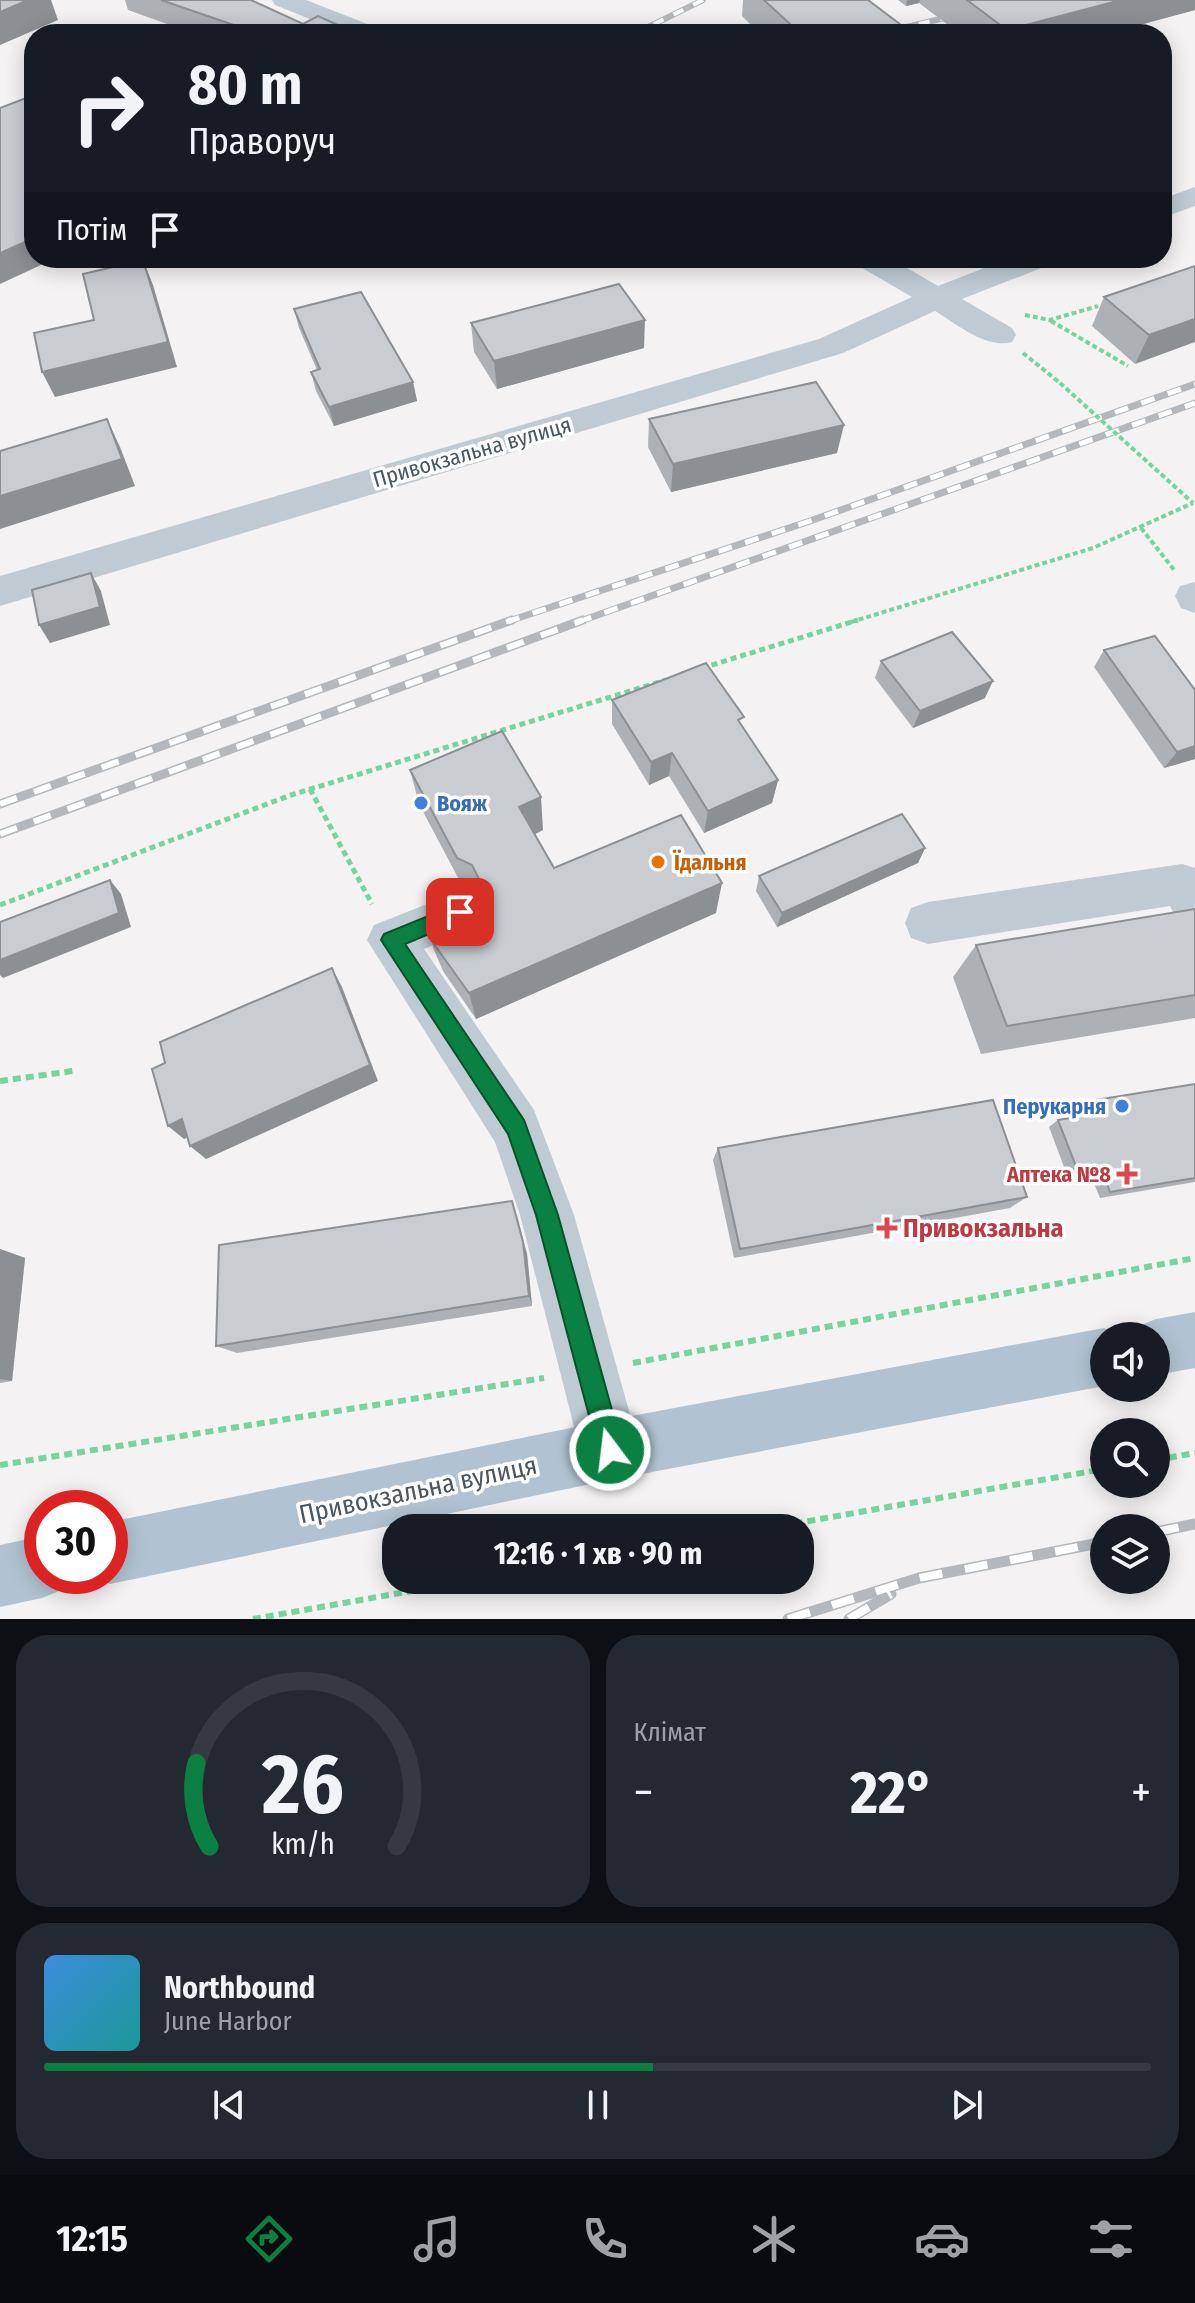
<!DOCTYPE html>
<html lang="uk">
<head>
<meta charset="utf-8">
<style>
	body { margin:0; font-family:"Fira Sans Condensed",sans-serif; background:#242831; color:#f1f3f6; height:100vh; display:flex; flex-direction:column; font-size:30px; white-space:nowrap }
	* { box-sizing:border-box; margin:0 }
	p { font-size:26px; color:#9ea1a6 }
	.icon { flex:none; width:44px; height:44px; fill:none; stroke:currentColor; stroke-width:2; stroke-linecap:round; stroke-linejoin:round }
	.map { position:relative; height:1619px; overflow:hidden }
	.sheet { display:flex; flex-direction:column; gap:16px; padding:16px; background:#0d0f14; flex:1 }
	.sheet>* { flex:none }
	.top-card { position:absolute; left:24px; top:24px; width:1148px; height:244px; border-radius:32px; box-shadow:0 4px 20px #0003; background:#171b24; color:#f1f3f6; overflow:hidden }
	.controls { position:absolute; left:1090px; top:1322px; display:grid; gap:16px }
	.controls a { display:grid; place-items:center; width:80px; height:80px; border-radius:50%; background:#171b24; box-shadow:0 4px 20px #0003; font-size:40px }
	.speed { position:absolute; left:24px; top:1490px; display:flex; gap:16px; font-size:40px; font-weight:700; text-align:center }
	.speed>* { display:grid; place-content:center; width:104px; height:104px; border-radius:50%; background:#171b24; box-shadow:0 4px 20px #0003; line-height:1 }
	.speed .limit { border:12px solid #d22; background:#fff; color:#111 }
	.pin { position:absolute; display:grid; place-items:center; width:68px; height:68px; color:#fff; margin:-34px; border-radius:16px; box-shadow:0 4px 12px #0006 }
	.me { position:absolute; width:88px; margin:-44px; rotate:345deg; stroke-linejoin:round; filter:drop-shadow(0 0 6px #0008) }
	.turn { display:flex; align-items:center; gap:28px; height:168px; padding:0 32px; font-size:36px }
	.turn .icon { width:104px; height:104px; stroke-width:2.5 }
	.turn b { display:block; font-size:56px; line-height:68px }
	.then { display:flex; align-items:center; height:76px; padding:0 32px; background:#0003; gap:16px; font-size:30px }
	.big { font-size:60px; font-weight:700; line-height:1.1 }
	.sheet .card { flex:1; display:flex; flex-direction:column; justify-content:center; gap:12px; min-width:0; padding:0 28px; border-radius:32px; background:#242831 }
	.sheet .dial { align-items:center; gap:0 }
	.dial svg { height:208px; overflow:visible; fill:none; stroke:#363941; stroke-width:7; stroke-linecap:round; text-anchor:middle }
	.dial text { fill:#f1f3f6; stroke:none }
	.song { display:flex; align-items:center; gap:24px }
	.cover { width:96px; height:96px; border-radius:12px; background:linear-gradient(135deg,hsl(210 70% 55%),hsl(180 70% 35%)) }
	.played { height:8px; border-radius:4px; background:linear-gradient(90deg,#0b8043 55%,#363941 55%) }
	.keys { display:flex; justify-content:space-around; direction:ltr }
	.heat { display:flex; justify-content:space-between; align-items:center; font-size:44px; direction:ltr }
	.sheet .tiles { flex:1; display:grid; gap:16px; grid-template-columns:1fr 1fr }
	.card:last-child { grid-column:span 2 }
	.trip { position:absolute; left:382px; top:1514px; width:432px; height:80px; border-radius:32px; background:#171b24; box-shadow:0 4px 20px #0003; font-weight:700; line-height:80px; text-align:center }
	.dock { display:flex; height:128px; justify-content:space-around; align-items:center; background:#090b0e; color:#9ea1a6 }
	.dock .icon { width:56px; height:56px }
	.dock .active { color:#0b8043 }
	.dock b { font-size:36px; color:#f1f3f6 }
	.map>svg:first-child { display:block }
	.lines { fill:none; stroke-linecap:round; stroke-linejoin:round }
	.path-far2 { stroke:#75d4a0; stroke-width:4; stroke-dasharray:5 3; stroke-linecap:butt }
	.path-far1 { stroke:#75d4a0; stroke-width:5; stroke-dasharray:6 4; stroke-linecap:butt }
	.path { stroke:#75d4a0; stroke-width:6; stroke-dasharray:8 5; stroke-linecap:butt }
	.minor { fill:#bfcad2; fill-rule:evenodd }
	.major { fill:#b1c3d2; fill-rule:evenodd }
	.rail-far3-casing { stroke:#b4b8bd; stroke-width:6 }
	.rail-far2-casing { stroke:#b4b8bd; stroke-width:7 }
	.rail-far1-casing { stroke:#b4b8bd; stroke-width:9 }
	.rail-casing { stroke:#b4b8bd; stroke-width:11 }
	.rail-far3 { stroke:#fff; stroke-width:4; stroke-dasharray:11; stroke-linecap:butt }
	.rail-far2 { stroke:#fff; stroke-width:5; stroke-dasharray:14; stroke-linecap:butt }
	.rail-far1 { stroke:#fff; stroke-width:6; stroke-dasharray:18; stroke-linecap:butt }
	.rail { stroke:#fff; stroke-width:8; stroke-dasharray:23; stroke-linecap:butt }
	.path-bridge { stroke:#75d4a0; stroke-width:4; stroke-dasharray:5 3; stroke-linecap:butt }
	.wall { fill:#adb0b5 }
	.shaded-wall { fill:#8d9093 }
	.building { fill:#c9cdd2; stroke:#8d9093; stroke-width:2 }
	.route { fill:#0b8043; stroke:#07532c; stroke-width:2 }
	.shop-dot { fill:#3f7fe0; stroke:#fff; stroke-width:3 }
	.food-dot { fill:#e8710a; stroke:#fff; stroke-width:3 }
	.health-dot { fill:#e0444e; stroke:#fff; stroke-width:3 }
	.labels { text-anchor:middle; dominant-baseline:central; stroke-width:7; stroke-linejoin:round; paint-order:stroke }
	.street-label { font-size:22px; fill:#485761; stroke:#fff }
	.shop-label { font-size:22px; font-weight:bold; fill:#366cbe; stroke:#fff; text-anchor:start }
	.food-label { font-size:22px; font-weight:bold; fill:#c56008; stroke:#fff; text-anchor:start }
	.health-label { font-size:22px; font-weight:bold; fill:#be3a42; stroke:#fff; text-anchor:end }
	.near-health-label { font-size:26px; font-weight:bold; fill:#be3a42; stroke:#fff; text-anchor:start }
	.near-street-label { font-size:26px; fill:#485761; stroke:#fff }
</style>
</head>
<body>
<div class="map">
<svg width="1195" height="1619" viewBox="0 0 1195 1619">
	<rect width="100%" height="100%" fill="#f4f2f2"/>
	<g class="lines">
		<g class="path-far2">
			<path d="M1025,315L1050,320L1098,306"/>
			<path d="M1051,321L1128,366"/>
			<path d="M1023,353L1060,383"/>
			<path d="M1141,528L1175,571"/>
			<path d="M851,622L1093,548L1193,503"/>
		</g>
		<g class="path-far1">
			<path d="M702,668L858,620"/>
			<path d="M310,789L372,904"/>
			<path d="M0,905L291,795L666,680"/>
		</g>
		<g class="path">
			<path d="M0,1081L73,1071"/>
			<path d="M633,1363L1195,1258"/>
			<path d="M1156,1460L1195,1453"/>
			<path d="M0,1465L544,1378"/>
			<path d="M769,1528L1104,1469"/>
			<path d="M253,1619L474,1580"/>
		</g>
		<g class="minor">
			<path d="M272,0H306L380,29L384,34H348L275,5Z"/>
			<path d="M1195,187V206L1162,218V199Z"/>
			<path d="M853,258H890L938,286L1010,258H1053L1049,265L962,299L1012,328L1016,335L1012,342C985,349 957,324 935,311L843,353L0,606V576L819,339L912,297L857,265Z"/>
			<path d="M1195,582V613L1181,608L1175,596L1180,586Z"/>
			<path d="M1182,864L1195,868V930L1179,924L1170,906L928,944L911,938L905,923L911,908L928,902Z"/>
			<path d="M460,891L476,897L483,912L476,927L424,949L534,1110L574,1215L640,1450L631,1471L610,1480L589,1471L580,1450L520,1215L495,1142L367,940L374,925Z"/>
		</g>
		<g class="major">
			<path d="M1195,1312V1368L1156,1375V1336H1132L1136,1327L1156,1319Z"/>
			<path d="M1104,1328L1122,1336H1104V1386L610,1480L110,1584L91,1576H110V1522L610,1420Z"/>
			<path d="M42,1536V1576H69L64,1589L42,1598L0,1607V1545Z"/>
		</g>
		<g class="rail-far3-casing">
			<g id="rail-far3">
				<path d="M634,34L703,0"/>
				<path d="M876,34L962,14"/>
			</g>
		</g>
		<g class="rail-far2-casing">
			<g id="rail-far2">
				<path d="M506,622L810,521L1195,384"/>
				<path d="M578,622L1195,403"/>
			</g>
		</g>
		<g class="rail-far1-casing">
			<g id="rail-far1">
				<path d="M0,804L512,620"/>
				<path d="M0,834L583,620"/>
			</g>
		</g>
		<g class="rail-casing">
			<g id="rail">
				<path d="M1156,1532L1195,1524"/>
				<path d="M788,1619L919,1578L1104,1542"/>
				<path d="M849,1619L891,1594"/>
			</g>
		</g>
		<use href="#rail-far3" class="rail-far3"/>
		<use href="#rail-far2" class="rail-far2"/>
		<use href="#rail-far1" class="rail-far1"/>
		<use href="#rail" class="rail"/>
		<path class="path-bridge" d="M1060,383L1193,503"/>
	</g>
	<g class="wall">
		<path d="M125,0H251L303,24L358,34H195L128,10Z"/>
		<path d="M743,0H868L913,34H760L742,16Z"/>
		<path d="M898,0H1195V10L1106,34H960L919,3L906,6Z"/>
		<path d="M1195,266L1135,364L1092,326L1104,297Z"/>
		<path d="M294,309L413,382L417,401L334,426L316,391L311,372L317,370L299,328Z"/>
		<path d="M471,323L644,348L497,389L474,352Z"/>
		<path d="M649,419L837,453L671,492L648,447Z"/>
		<path d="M1104,650L1195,759L1164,768L1094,667Z"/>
		<path d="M881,661L985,698L913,728L875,678Z"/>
		<path d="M612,700L742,726L778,780L772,803L704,833L669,776L649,785L612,724Z"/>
		<path d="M410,770L543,830L535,834L554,868L716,913L476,1019L443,971L434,950L425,922L477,900L476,894L464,889L419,804Z"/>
		<path d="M925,848L918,863L777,927L756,891L759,876Z"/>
		<path d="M1195,909V1018L981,1054L953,977L976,945Z"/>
		<path d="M1195,1084V1182L1100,1198L1091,1176L1069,1180L1049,1127L1058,1120L1070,1118L1067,1110L1077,1103Z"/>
		<path d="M718,1148L1027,1197L1010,1208L734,1258L713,1160Z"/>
		<path d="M517,1215L527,1254L532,1306L237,1353L216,1346Z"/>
		<path d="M0,1249L25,1258L12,1381L0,1383Z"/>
	</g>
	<g class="shaded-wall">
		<path d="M28,0H51L58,20L0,45V12Z"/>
		<path d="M907,0H920L919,3L906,6Z"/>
		<path d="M1121,0H1195V10L1106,34H1006L1007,30Z"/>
		<path d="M34,238V258H56L0,284V253Z"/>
		<path d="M236,258H268L238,264Z"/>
		<path d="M143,260L153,285L177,367L55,397L42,372L168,342Z"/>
		<path d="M1195,319V342L1135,364L1149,335Z"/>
		<path d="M645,320L644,348L497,389L494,361Z"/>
		<path d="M413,382L417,401L334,426L329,407Z"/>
		<path d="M107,419L120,447L135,486L0,529V496Z"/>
		<path d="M844,425L837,453L671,492L673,464Z"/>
		<path d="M91,573L101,591L110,625L50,643L39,625Z"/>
		<path d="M993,681L985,698L913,728L920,711Z"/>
		<path d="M1195,746V759L1164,768L1177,752Z"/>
		<path d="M672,753L669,776L649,785L651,762Z"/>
		<path d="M778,780L772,803L704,833L708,811Z"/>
		<path d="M541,797L543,830L523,840L519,807Z"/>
		<path d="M925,848L918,863L777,927L782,913Z"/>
		<path d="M110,880L121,894L131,927L3,978L0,975V960Z"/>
		<path d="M722,883L716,913L476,1019L469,993Z"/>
		<path d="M332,968L342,987L378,1081L206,1159L190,1146Z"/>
		<path d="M182,1119L198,1133L184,1139L168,1126Z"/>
		<path d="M512,1201L527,1254L532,1306L529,1296Z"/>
		<path d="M0,1249L25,1258L12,1381L0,1379Z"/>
	</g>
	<g class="building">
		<path d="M0,0H28L0,12Z"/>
		<path d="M161,0H251L303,24L318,16L358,34H260Z"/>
		<path d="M764,0H868L913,34H801Z"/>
		<path d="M967,0H1121L1007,30Z"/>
		<path d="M34,95V238L0,253V108Z"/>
		<path d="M143,260L168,342L42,372L34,333L94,320L83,274Z"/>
		<path d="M1195,266V319L1149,335L1104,297Z"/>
		<path d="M619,284L645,320L494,361L471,323Z"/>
		<path d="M361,292L413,382L329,407L311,372L320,369L294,309Z"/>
		<path d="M816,382L844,425L673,464L649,419Z"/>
		<path d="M107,419L122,459L0,496V451Z"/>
		<path d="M91,573L100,607L39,625L32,590Z"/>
		<path d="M952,632L993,681L920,711L881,661Z"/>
		<path d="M1155,636L1195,690V746L1177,752L1104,650Z"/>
		<path d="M706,663L744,717L738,720L778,780L708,811L672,753L651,762L612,700Z"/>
		<path d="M502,731L541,797L519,807L554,868L681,815L722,883L469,993L434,944L425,922L479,899L475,893L480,881L472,865L457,858L410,770Z"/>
		<path d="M902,814L925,848L782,913L759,876Z"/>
		<path d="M110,880L119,913L0,960V922Z"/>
		<path d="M1195,909V995L1007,1026L976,945Z"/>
		<path d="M332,968L370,1065L190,1146L182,1119L168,1126L152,1069L165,1063L160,1042Z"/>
		<path d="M1195,1084V1178L1110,1192L1102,1170L1079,1174L1058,1120L1082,1116L1077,1103Z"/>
		<path d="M993,1100L1027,1197L740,1249L718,1148Z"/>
		<path d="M512,1201L523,1242L529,1296L216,1346L219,1245Z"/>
	</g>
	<path class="route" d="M460,903L467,906L469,912L467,918L405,944L524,1120L558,1215L623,1450L619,1459L610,1463L602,1459L598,1450L536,1215L508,1134L381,940L384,934Z"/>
	<g class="shop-dot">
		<circle cx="421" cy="803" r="8"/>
		<circle cx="1122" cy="1106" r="8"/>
	</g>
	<circle class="food-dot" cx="658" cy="862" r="8"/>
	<g class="health-dot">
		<path d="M1123 1162h8v8h8v8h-8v8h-8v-8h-8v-8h8z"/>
		<path d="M883 1216h8v8h8v8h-8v8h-8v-8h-8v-8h8z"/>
	</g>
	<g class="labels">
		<g class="street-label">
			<text transform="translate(472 452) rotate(-16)">Привокзальна вулиця</text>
		</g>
		<g class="shop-label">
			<text x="437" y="803">Вояж</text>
			<text x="1106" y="1106" text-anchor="end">Перукарня</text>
		</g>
		<g class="food-label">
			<text x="674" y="862">Їдальня</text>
		</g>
		<g class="health-label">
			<text x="1111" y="1174">Аптека №8</text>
		</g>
		<g class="near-health-label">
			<text x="903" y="1228">Привокзальна</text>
		</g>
		<g class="near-street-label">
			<text transform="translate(418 1490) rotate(-12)">Привокзальна вулиця</text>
		</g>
	</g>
</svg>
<div class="controls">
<a><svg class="icon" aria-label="sound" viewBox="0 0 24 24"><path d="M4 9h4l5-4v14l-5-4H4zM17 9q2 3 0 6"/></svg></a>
<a><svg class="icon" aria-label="search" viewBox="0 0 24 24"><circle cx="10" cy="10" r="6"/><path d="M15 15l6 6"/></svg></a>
<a><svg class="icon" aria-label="layers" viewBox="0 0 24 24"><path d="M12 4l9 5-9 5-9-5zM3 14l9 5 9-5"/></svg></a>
</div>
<div class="speed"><div class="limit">30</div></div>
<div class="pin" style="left:460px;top:912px;background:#d93025"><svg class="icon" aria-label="arrive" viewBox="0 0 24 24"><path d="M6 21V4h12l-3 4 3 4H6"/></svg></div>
<svg class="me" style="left:610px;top:1450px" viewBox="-20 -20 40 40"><circle r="17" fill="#0b8043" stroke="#fff" stroke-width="3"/><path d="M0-11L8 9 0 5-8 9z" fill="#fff"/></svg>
<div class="trip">12:16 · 1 хв · 90 m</div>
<div class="top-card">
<div class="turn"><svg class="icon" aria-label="right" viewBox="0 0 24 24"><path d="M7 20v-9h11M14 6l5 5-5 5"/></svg><div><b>80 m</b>Праворуч</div></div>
<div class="then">Потім<svg class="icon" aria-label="arrive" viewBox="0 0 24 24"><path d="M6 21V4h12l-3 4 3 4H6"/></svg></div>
</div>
</div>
<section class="sheet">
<div class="tiles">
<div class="card dial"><svg viewBox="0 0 100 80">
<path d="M14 69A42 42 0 1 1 86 69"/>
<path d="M14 69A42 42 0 0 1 9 37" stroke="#0b8043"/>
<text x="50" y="56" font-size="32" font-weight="700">26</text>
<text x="50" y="72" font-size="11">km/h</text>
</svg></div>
<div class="card"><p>Клімат</p>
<div class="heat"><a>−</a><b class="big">22°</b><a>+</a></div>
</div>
<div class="card">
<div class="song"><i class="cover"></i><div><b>Northbound</b><p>June Harbor</p></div></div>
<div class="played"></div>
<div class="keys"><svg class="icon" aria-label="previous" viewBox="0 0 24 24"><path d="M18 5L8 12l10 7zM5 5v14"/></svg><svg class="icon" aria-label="pause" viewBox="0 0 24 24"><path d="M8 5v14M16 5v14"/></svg><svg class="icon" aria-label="next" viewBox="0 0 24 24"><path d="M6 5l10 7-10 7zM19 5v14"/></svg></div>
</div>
</div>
</section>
<nav class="dock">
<b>12:15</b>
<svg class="icon active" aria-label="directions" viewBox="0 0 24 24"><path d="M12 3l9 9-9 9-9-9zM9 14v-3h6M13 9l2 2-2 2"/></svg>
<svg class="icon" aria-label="music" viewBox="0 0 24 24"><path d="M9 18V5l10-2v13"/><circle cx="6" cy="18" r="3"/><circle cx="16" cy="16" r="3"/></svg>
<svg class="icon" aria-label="phone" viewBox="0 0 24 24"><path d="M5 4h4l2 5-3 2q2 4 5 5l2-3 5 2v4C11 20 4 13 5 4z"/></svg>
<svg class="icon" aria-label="climate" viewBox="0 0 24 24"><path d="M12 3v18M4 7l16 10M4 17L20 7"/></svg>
<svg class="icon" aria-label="car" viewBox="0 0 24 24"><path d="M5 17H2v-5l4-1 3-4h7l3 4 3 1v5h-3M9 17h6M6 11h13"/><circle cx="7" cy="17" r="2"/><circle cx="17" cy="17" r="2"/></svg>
<svg class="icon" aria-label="filters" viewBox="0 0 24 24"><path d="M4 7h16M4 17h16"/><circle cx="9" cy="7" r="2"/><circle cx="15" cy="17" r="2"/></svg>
</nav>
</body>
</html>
